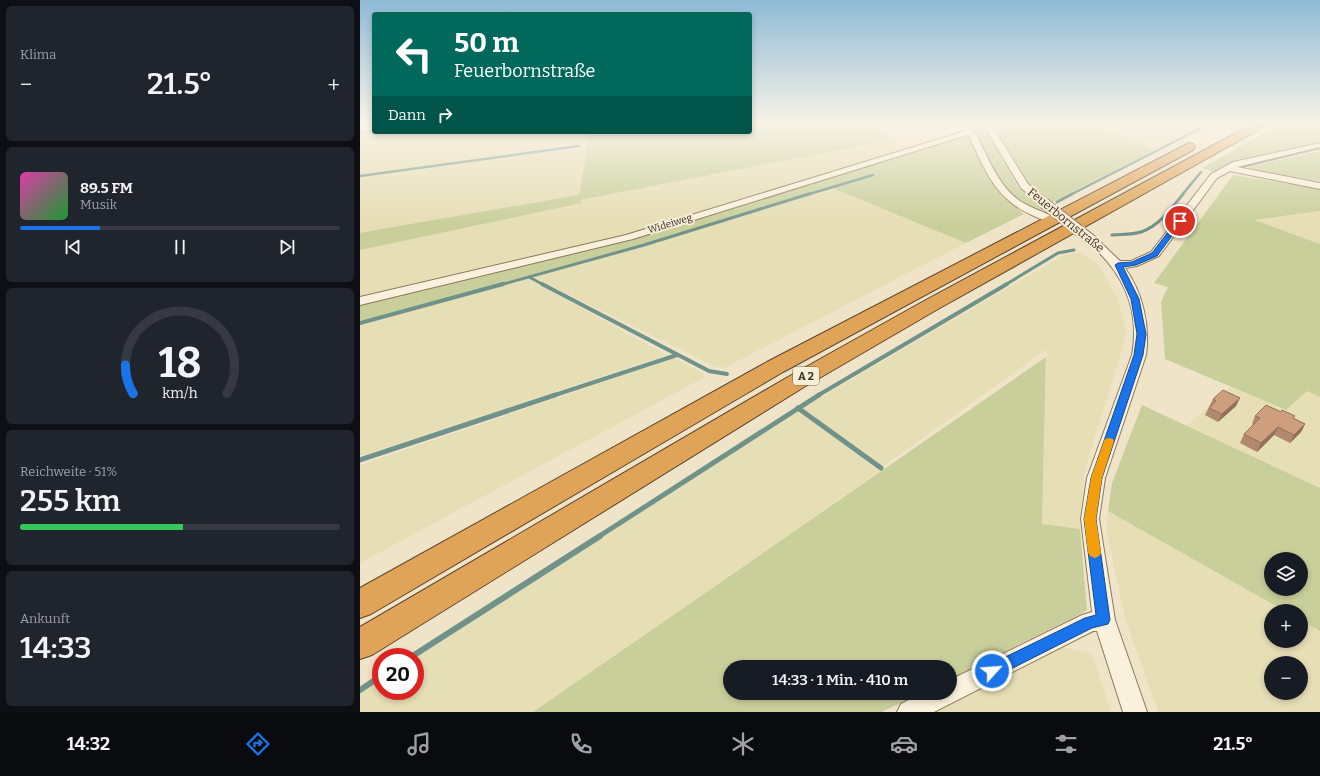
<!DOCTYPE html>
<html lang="de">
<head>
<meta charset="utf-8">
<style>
	body { margin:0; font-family:Bitter,serif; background:#20242c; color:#f1f3f6; height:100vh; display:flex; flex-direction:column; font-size:15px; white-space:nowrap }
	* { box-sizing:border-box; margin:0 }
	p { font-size:13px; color:#9ea1a6 }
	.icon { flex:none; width:22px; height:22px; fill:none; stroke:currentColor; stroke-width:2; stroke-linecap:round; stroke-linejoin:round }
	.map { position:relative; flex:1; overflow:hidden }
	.panel { display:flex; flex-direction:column; gap:6px; padding:6px; background:#0d0f14; width:360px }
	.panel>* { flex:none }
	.top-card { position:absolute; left:12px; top:12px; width:380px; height:122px; border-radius:4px; box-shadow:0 2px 6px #0003; background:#00695c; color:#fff; overflow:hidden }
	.buttons { position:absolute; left:904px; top:552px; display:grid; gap:8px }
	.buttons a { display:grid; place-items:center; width:44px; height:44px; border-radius:50%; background:#171b24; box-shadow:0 2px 6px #0003; font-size:20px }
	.speed { position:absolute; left:12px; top:648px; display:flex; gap:8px; font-size:20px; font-weight:700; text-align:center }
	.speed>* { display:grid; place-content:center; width:52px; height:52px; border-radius:50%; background:#171b24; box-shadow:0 2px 6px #0003; line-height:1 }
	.speed .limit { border:6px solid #d22; background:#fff; color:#111 }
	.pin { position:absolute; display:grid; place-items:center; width:34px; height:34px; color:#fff; margin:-17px; border:2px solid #fff; border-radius:50%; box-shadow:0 1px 4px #0007 }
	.me { position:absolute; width:44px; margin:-22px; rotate:64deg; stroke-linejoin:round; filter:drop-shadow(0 0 3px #0008) }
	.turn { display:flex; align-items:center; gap:14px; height:84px; padding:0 16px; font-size:18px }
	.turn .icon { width:52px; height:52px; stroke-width:2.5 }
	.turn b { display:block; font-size:28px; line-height:34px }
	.then { display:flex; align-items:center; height:38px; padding:0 16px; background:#0003; gap:8px; font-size:15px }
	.big { font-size:30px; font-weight:600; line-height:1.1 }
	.panel .widget { flex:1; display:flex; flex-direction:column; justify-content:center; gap:6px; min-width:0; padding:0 14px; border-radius:6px; background:#20242c }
	.panel .dial { align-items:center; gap:0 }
	.dial svg { height:104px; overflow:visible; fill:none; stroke:#363941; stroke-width:7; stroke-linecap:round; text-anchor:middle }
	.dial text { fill:#f1f3f6; stroke:none }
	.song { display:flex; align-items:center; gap:12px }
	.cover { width:48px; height:48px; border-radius:6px; background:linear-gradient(135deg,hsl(320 70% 55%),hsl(130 70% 35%)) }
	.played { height:4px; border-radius:2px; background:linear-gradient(90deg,#1a73e8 25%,#363941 25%) }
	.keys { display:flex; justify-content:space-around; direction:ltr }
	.heat { display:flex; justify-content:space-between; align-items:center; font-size:22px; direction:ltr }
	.charge { height:6px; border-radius:3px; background:linear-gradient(90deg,#34c759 51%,#363941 0) }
	.trip { position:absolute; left:363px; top:660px; width:234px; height:40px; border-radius:20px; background:#171b24; box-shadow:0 2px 6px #0003; font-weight:600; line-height:40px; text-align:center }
	.menu { display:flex; height:64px; justify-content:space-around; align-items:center; background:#090b0e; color:#9ea1a6 }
	.menu .icon { width:28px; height:28px }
	.menu .on { color:#1a73e8 }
	.menu b { font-size:18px; color:#f1f3f6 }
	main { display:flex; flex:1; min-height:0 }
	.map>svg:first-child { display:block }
	.farmland { fill:#e6deb5; fill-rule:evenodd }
	.green { fill:#c9cf9b; fill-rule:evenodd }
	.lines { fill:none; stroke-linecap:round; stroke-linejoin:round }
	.stream-far4 { stroke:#6f938a; stroke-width:2.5 }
	.stream-far3 { stroke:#6f938a; stroke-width:3 }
	.stream-far2 { stroke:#6f938a; stroke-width:4 }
	.stream-far1 { stroke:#6f938a; stroke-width:5 }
	.stream { stroke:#6f938a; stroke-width:6 }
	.minor-casing { stroke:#8d765c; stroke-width:2 }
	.highway-casing { stroke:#5b4430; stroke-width:2 }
	.path { stroke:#8d765c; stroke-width:1.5; stroke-dasharray:2 1; stroke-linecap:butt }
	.minor { fill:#faf1dc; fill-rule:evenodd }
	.highway { fill:#e0a458; fill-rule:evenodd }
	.minor-bridge-casing { stroke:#8d765c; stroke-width:12; stroke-linecap:butt }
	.minor-bridge { stroke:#faf1dc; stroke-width:10 }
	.wall { fill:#b2896c }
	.shaded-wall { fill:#916f58 }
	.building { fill:#cf9f7d; stroke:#916f58 }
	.route { fill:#1a73e8; stroke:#114b97 }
	.slow { fill:#f59e0b }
	.labels { text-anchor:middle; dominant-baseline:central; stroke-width:4; stroke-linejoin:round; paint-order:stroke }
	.far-street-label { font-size:10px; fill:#3d2e20; stroke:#f7eed8 }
	.shield { fill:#f7eed8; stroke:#756857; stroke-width:1 }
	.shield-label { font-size:11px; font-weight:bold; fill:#3d2e20 }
	.street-label { font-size:12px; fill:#3d2e20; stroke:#f7eed8 }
</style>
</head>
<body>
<main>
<section class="panel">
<div class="widget"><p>Klima</p>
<div class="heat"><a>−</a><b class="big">21.5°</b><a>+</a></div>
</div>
<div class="widget">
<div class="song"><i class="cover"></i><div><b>89.5 FM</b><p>Musik</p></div></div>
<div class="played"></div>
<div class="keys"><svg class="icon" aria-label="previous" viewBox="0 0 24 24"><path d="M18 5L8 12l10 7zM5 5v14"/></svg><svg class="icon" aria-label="pause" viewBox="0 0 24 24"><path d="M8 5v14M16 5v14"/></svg><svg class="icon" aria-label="next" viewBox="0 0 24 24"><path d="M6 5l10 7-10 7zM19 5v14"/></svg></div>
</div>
<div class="widget dial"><svg viewBox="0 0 100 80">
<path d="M14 69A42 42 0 1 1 86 69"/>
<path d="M14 69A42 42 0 0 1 8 47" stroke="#1a73e8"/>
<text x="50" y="56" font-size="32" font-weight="700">18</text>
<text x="50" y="72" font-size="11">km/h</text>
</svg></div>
<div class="widget"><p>Reichweite · 51%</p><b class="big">255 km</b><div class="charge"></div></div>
<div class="widget"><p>Ankunft</p><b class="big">14:33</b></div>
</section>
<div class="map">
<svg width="960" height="712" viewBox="0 0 960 712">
	<rect width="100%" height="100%" fill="#f0e4c8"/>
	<g class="farmland">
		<path d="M728,124H846L794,150Z"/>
		<path d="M16,132H230L225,145L0,175V134Z"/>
		<path d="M532,140L546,149L268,235L0,299V250L221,203L219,200Z"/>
		<path d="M228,146L219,195L33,227L0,233V177Z"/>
		<path d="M473,188L606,243L364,368L354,366L173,277L285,246Z"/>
		<path d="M960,211V244L893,220Z"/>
		<path d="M719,252L737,264L757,297L766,330L762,349L725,469L720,515V529L682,524L687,349L522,467L443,408L702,256Z"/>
		<path d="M168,279L307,355L0,456V324Z"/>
		<path d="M314,358L344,374L343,378L0,563V465Z"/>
		<path d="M870,387L925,410L947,391L960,397V488L827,426Z"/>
		<path d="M439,411L520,471L173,712H0V693L21,680V691H55V658Z"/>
		<path d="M748,511L925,611H911V641H941V620L960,631V712H798L765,618L747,533ZM911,663H941V693H911Z"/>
		<path d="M702,647L732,654L751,712H574Z"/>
	</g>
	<g class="green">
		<path d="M390,124H510L532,140L220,200L222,203L0,250V233L33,227L219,195L228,145H225L230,132H390Z"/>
		<path d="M610,124H622L658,187L687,210L681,211L665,205L657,208L664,214L606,243L470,187L283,244L0,322V304L277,237L602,137L612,139L626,155Z"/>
		<path d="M632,124H728L794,150L691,203L670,186Z"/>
		<path d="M921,124H960V143L873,162L853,171L842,168Z"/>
		<path d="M960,151V181L897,171L888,167Z"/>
		<path d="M873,175L960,189V211L894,220L960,244V397L947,391L926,410L805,359L801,302L808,287L794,283Z"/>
		<path d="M686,357L682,524L720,529L727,610L711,619L590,679V667H370V693H561L522,712H173Z"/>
		<path d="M782,405L960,488V631L941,620V611H925L748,511L752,483ZM911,559H941V589H911Z"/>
	</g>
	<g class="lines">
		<g class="stream-far4">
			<path d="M881,167L960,148"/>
			<path d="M0,176L219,146"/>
			<path d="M446,195L513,175"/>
			<path d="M710,195L849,124"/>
			<path d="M822,195L841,172"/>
		</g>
		<g class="stream-far3">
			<path d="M697,202L712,194"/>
			<path d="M752,235C761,234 771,235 781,232C798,227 812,208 823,194"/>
			<path d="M169,277L184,285"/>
			<path d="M140,285L284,245L449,194"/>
			<path d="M645,285L698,253L714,250"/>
		</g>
		<g class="stream-far2">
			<path d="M182,284L349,371L367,374"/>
			<path d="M0,323L143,284"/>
			<path d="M192,396L317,355"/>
			<path d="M457,396L647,284"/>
		</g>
		<g class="stream-far1">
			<path d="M438,408L521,468"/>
			<path d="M0,460L195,395"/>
			<path d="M238,537L459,395"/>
		</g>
		<g class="stream">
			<path d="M51,657L240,536"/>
			<path d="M0,690L21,676"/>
		</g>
		<g class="minor-casing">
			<g id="minor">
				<path d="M603,124H611L612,131L616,134C628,157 638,186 660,201C671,208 683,212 695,217L696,219L695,221C688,223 681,219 674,216C636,200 625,171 609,136L607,135L273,239L0,305V297L266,235L596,134L604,130Z"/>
				<path d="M623,124H631L668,184L687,201L689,203L687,205H681L661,188Z"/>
				<path d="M960,143V147L877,167L960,183V189L870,171L857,178L799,256L777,266L765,268C783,293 790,325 786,355L745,478L739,519L755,620L787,712H763L737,631H733L574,712H537L541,704L562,693H590V680L722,615L732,612L721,519L727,478L772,355C780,311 764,274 731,245L730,243L731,241H739L760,261H771L791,252L851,174L873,162Z"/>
			</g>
		</g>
		<g class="highway-casing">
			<g id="highway">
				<path d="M893,124H907L905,126L578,309L444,387L12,655L0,659V627L428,377L564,301Z"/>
				<path d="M829,143L833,144L835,147L833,150L423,372L11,614L0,618V588L407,362Z"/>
			</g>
		</g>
		<path class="path" d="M0,133L14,131"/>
		<use href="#minor" class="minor"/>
		<use href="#highway" class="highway"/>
		<g class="minor-bridge-casing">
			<path id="minor-bridge" d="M684,203L735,243"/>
		</g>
		<use href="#minor-bridge" class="minor-bridge"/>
	</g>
	<g class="wall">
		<path d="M853,399L876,406L858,422L845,415Z"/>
		<path d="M895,416L934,418L945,424L941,432L930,443L914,435L897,452L880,443L884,434L893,425L892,424Z"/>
	</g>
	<g class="shaded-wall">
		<path d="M880,398L876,406L858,422L862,414Z"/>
		<path d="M945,424L941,432L930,443L934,435Z"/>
		<path d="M918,427L914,435L897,452L901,443Z"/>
	</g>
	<g class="building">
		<path d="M863,390L880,398L862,414L849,408L856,401L853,399Z"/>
		<path d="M906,405L921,412L922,410L935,416L933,418L945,424L934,435L918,427L901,443L884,434L900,418L895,416Z"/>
	</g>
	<linearGradient id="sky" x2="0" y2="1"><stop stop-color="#8fbad6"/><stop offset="0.55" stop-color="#f8f3e6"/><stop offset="1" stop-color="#f8f3e6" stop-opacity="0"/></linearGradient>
	<rect width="960" height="224" fill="url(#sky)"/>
	<path class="route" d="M818,219L823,221L797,256L776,265L763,267L779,299L786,334L783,355L742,478L736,519L750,620L748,624L732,628L637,676L632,678L627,676L625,671L627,666L725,618L736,615L724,519L731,478L774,355L777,334L771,299L755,265L758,263L772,262L792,253Z"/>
	<path class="slow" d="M749,438L753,439L754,441L742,478L736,519L741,553L739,556L735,558L730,556L728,553L724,519L731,478L744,441L745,439Z"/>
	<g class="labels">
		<g class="far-street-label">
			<text transform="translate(310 224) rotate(-17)">Wideiweg</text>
		</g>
		<rect class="shield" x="433" y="367" width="26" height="18" rx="3"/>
		<g class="shield-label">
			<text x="446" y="376">A 2</text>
		</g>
		<g class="street-label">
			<text transform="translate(706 220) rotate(39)">Feuerbornstraße</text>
		</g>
	</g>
</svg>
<div class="buttons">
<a><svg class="icon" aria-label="layers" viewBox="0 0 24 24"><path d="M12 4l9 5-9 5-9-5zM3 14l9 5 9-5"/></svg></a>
<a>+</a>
<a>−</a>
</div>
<div class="speed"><div class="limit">20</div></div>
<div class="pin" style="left:820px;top:221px;background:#d93025"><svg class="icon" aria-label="arrive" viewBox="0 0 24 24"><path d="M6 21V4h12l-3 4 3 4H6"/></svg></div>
<svg class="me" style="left:632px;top:671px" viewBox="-20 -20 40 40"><circle r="17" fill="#1a73e8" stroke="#fff" stroke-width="3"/><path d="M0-11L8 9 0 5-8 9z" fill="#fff"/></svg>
<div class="trip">14:33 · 1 Min. · 410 m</div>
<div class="top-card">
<div class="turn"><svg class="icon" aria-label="left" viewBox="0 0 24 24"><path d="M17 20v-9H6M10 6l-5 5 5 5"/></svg><div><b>50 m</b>Feuerbornstraße</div></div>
<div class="then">Dann<svg class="icon" aria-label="right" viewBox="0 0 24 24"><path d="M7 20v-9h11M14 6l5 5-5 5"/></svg></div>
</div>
</div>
</main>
<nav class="menu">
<b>14:32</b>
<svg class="icon on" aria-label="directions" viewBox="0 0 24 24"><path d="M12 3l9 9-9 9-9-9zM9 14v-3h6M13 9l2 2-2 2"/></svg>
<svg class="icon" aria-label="music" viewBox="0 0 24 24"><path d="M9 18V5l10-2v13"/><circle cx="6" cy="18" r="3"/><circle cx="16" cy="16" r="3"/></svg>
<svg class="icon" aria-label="phone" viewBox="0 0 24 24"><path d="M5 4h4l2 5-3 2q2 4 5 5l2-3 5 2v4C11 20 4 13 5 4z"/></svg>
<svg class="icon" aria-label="climate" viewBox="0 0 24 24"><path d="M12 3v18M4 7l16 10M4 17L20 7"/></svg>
<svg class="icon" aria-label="car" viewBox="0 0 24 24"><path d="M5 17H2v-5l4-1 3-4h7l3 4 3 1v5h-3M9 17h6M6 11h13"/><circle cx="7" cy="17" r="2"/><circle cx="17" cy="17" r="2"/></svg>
<svg class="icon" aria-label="filters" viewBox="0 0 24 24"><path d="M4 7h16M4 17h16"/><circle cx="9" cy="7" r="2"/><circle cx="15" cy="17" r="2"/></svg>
<b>21.5°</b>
</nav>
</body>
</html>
